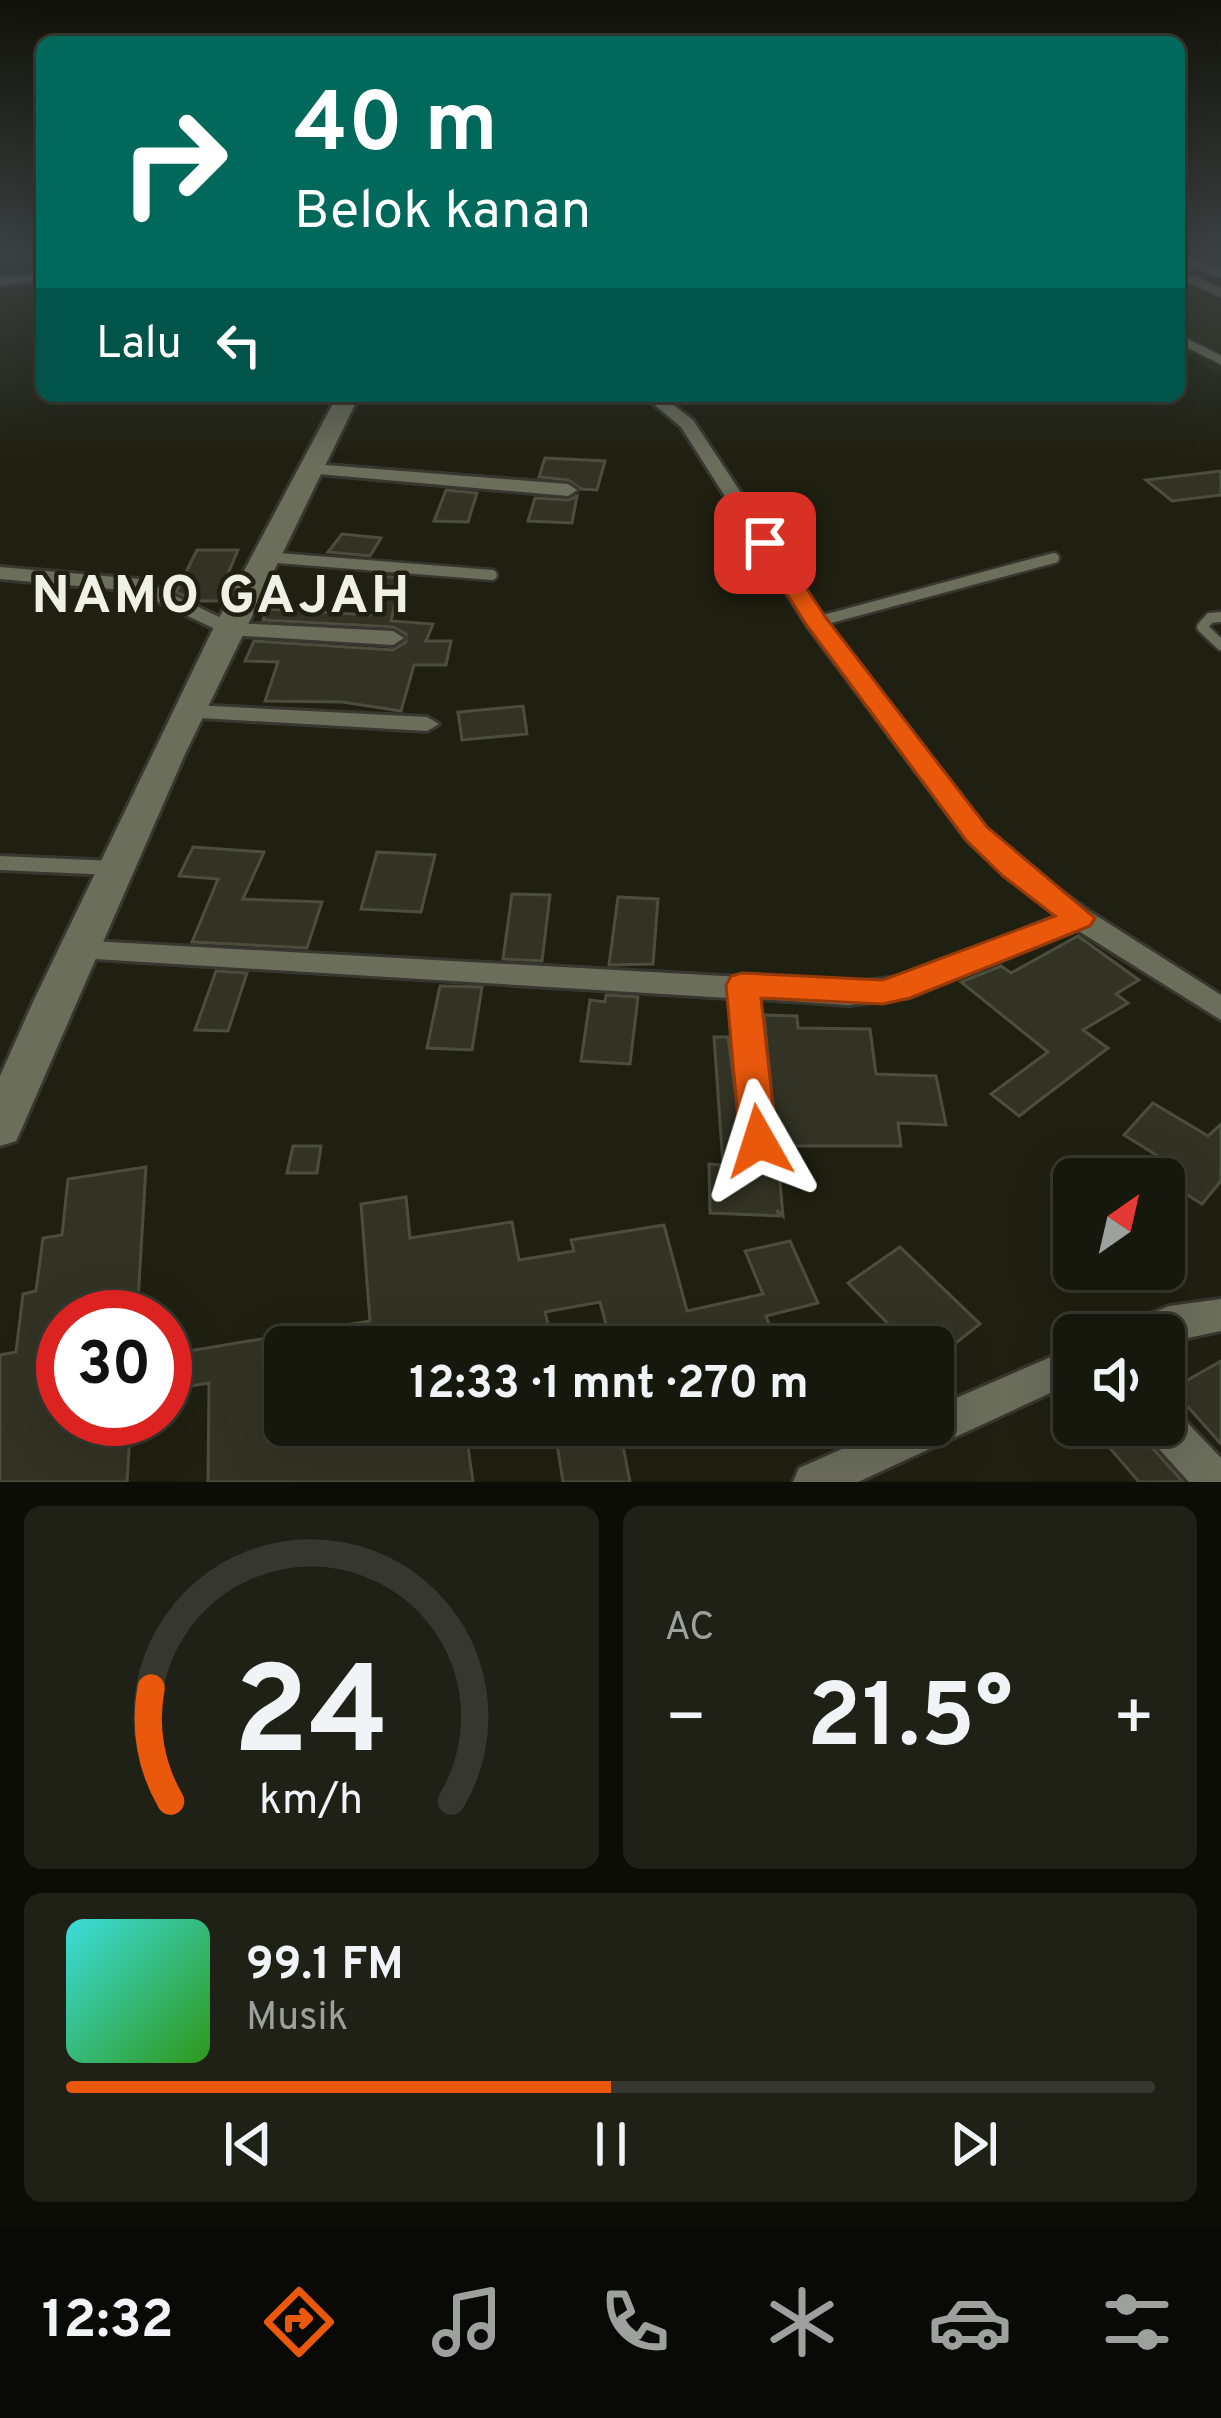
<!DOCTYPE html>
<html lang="id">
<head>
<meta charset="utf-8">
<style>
	body { margin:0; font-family:Overpass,sans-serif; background:#202116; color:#f1f3f6; height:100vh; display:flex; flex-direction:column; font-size:45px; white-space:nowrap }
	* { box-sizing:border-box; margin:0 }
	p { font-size:39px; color:#9ea09d }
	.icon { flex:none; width:66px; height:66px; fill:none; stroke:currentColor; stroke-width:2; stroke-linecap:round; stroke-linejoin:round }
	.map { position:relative; height:1482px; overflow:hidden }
	.drawer { display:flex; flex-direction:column; gap:24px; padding:24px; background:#0d0d07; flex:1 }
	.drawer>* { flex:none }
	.top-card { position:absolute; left:36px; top:36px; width:1149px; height:366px; border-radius:18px; box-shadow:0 12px 48px #0002,0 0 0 3px #36372e; background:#00695c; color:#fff; overflow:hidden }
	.needle { width:78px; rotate:34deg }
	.buttons { position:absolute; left:1053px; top:1158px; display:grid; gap:24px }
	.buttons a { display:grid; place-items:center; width:132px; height:132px; border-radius:18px; background:#17180d; box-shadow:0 12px 48px #0002,0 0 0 3px #36372e; font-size:60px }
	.speed { position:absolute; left:36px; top:1290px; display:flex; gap:24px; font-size:60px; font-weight:700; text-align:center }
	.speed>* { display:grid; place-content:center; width:156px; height:156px; border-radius:50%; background:#17180d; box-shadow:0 12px 48px #0002,0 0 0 3px #36372e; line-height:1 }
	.speed .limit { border:18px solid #d22; background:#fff; color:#111 }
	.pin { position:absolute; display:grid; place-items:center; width:102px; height:102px; color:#fff; margin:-51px; border-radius:24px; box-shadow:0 6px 18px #0006 }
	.me { position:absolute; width:132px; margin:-66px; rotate:354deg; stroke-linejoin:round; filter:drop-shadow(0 0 9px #0008) }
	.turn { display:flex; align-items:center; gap:42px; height:252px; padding:0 60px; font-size:54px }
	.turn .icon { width:156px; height:156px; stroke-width:2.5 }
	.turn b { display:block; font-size:84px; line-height:102px }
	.then { display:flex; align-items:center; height:114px; padding:0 60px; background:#0003; gap:24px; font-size:45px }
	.big { font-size:90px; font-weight:700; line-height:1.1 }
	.drawer .widget { flex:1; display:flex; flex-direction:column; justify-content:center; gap:18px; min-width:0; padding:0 42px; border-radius:18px; background:#202116 }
	.drawer .dial { align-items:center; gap:0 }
	.dial svg { height:312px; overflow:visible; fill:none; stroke:#36372e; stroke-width:7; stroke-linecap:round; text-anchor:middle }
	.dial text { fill:#f1f3f6; stroke:none }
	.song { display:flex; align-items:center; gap:36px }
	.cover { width:144px; height:144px; border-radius:18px; background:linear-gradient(135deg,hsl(180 70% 55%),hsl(110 70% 35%)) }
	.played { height:12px; border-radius:6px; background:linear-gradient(90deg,#ea580c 50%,#36372e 50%) }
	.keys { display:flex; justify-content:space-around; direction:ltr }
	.heat { display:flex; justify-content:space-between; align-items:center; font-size:66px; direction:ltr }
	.drawer .tiles { flex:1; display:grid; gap:24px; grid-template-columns:1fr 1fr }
	.widget:last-child { grid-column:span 2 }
	.trip { position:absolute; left:264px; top:1326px; width:690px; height:120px; border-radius:18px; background:#17180d; box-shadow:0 12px 48px #0002,0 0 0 3px #36372e; font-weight:700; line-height:120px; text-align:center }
	.dock { display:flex; height:192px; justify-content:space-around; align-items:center; background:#090a05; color:#9ea09d }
	.dock .icon { width:84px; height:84px }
	.dock .active { color:#ea580c }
	.dock b { font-size:54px; color:#f1f3f6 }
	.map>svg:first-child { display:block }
	.built { fill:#272813 }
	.building { fill:#323324; stroke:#4c4e3d; stroke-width:3 }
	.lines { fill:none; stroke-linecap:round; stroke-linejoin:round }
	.lane-far2-casing { stroke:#37372f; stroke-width:12 }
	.lane-far1-casing { stroke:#37372f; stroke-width:15 }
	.lane-casing { stroke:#37372f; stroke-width:20 }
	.street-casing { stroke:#37372f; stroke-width:6 }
	.secondary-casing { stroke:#37372f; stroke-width:6 }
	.lane-far2 { stroke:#6c6e5c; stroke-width:8 }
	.lane-far1 { stroke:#6c6e5c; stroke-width:10 }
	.lane { stroke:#6c6e5c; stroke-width:14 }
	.street { fill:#6c6e5c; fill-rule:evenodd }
	.secondary { fill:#6c6e5c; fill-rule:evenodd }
	.route { fill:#ea580c; stroke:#983908; stroke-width:3 }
	.labels { text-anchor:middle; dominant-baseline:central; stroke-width:9; stroke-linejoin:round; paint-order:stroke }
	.district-label { font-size:54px; font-weight:bold; letter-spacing:3px; fill:#eff0e6; stroke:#1f2011 }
</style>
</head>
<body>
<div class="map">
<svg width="1221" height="1482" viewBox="0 0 1221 1482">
	<rect width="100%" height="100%" fill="#1f2011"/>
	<path class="built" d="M1221,256V376L1179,349V257Z"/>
	<g class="building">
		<path d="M545,458L605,461L597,490L581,489L568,480L539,477Z"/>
		<path d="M1221,471V495L1172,501L1146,480Z"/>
		<path d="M446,490L477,493L468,522L434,521Z"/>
		<path d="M577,496L572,523L528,521L535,498L568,500Z"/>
		<path d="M342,534L381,538L370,556L328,552Z"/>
		<path d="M197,550H238L227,576H236L223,601H196L176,592Z"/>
		<path d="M380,576L401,578L391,621L433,624L426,641H451L446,665H414L401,711L342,702L265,701L278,662L245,661L254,641L393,650L406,642V634L393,627L263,620L267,609L370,615Z"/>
		<path d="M523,706L527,734L462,740L458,712Z"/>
		<path d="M193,847L264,852L243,899L322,902L307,948L192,942L218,879L179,876Z"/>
		<path d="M377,852L435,855L421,912L361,909Z"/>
		<path d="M512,894L550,895L542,961L503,959Z"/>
		<path d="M618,897L658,899L653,964L609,965Z"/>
		<path d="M1078,936L1139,980L1116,994L1128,1003L1083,1030L1108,1048L1019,1116L991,1094L1048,1052L961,982L1001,966L1011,973Z"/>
		<path d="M216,971L247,973L228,1031L195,1030Z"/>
		<path d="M440,986L482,987L472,1050L427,1048Z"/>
		<path d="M606,995L638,997L630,1064L581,1061L590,1000L605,1002Z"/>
		<path d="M764,1015L797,1016L798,1028L870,1029L876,1074L936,1076L946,1125L898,1123L901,1146H777Z"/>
		<path d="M714,1037H728L743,1152L760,1158L777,1147L783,1216L777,1210L779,1216L710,1213L709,1164L723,1165Z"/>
		<path d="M1153,1103L1208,1136L1221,1124V1181L1202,1204L1146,1169L1158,1156L1124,1135Z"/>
		<path d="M293,1146H321L317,1173H287Z"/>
		<path d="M146,1167L137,1317H63V1419H131L127,1482H0V1355L16,1352L23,1294L36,1291L43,1238L62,1235L68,1179Z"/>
		<path d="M406,1197L410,1238L512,1222L519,1260L574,1251L571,1240L664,1225L687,1311L763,1294L745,1251L790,1241L818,1303L766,1316L776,1343L756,1347H612L600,1302L545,1312L548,1324L454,1341L455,1347H291L290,1334L370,1321L361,1204Z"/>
		<path d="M900,1247L980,1324L933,1361V1347H911L848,1283Z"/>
		<path d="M285,1335V1425H465L473,1482H208L209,1383L165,1390V1355Z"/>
		<path d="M1221,1361V1444L1172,1389Z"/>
		<path d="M554,1425H619L630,1482H563Z"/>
		<path d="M1090,1425H1139L1146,1441L1183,1482H1139Z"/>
	</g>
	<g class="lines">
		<g class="lane-far2-casing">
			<g id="lane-far2">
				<path d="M1194,264L1221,273"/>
				<path d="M1179,269L1213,256"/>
				<path d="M1179,274L1221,293"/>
				<path d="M1179,339L1221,360"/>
			</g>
		</g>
		<g class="lane-far1-casing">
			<g id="lane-far1">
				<path d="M265,557L492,575"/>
				<path d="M1221,617L1210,618L1202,627L1221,645"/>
				<path d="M816,622L1054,558"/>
			</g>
		</g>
		<g class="lane-casing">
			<path id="lane" d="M0,863L113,868"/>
		</g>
		<g class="street-casing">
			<g id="street">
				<path d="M42,273V281L0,285V277Z"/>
				<path d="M644,396H662L693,420L824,619L985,828L1022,863L1089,911L1221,995V1020L1077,930L910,997L849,1005L758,999L775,1141L771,1150L759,1154L747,1150L743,1141L729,998L63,957L59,950L63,943L73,940L849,983L906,976L1057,916L1004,875L967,840L808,627L681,427Z"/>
				<path d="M313,464L568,484L577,490L568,496L307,473L304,469Z"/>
				<path d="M0,567L139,579L232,623L393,631L404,638L393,645L228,635L135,591L0,579Z"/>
				<path d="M192,705L427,717L439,724L427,731L184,717L180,712L184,707Z"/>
				<path d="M1221,1299V1331L1164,1343V1335H1122L1128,1323L1169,1306Z"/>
				<path d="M1074,1347V1382L858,1482H793L799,1468L896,1425H933V1408Z"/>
				<path d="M1164,1407L1177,1412L1221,1458V1482H1189L1149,1438L1143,1425H1164Z"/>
			</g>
		</g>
		<g class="secondary-casing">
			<path id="secondary" d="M337,396H359L185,754L22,1128L16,1141L0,1146V1076L33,1002L212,631Z"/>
		</g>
		<use href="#lane-far2" class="lane-far2"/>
		<use href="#lane-far1" class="lane-far1"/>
		<use href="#lane" class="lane"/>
		<use href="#street" class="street"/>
		<use href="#secondary" class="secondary"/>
	</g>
	<linearGradient id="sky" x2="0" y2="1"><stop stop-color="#111209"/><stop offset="0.55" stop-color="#3c4243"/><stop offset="1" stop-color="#3c4243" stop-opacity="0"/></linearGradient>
	<rect width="1221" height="464" fill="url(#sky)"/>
	<path class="route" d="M765,536L773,538L826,618L987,827L1095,918L1090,926L910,998L883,1004L761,998L777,1141L772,1151L759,1156L746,1151L740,1141L726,985L731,976L742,973L883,980L1055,916L1003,876L966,840L808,627L754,543Z"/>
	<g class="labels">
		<g class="district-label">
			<text x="222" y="598">NAMO GAJAH</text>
		</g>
	</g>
</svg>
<div class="buttons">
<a><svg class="needle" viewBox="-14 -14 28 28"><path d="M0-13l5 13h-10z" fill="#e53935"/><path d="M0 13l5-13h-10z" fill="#9ea09d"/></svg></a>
<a><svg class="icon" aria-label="sound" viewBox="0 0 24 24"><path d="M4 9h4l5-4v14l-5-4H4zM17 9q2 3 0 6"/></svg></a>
</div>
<div class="speed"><div class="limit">30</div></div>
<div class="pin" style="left:765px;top:543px;background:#d93025"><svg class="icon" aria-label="arrive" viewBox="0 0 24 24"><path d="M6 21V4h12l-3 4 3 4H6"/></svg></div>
<svg class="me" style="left:759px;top:1141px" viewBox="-20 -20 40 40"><path d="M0-17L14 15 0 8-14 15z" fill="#ea580c" stroke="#fff" stroke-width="4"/></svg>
<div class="trip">12:33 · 1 mnt · 270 m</div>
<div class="top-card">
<div class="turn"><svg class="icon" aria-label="right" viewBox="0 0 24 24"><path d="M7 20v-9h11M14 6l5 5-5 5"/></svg><div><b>40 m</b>Belok kanan</div></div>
<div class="then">Lalu<svg class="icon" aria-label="left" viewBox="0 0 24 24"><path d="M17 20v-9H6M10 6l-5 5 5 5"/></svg></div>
</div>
</div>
<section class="drawer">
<div class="tiles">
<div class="widget dial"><svg viewBox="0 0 100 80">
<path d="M14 69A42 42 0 1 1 86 69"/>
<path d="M14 69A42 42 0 0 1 9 40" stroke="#ea580c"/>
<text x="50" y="56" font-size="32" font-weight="700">24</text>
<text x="50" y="72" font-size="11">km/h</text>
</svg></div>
<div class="widget"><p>AC</p>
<div class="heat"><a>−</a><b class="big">21.5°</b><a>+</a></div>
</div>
<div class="widget">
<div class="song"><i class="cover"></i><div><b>99.1 FM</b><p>Musik</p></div></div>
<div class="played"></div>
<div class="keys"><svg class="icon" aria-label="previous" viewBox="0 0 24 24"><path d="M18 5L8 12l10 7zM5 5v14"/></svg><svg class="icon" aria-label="pause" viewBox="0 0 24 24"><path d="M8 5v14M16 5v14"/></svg><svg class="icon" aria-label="next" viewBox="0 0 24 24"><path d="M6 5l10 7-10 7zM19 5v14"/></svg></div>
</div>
</div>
</section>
<nav class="dock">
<b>12:32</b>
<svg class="icon active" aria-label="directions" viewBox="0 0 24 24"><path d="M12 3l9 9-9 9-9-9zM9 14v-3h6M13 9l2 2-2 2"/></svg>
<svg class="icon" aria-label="music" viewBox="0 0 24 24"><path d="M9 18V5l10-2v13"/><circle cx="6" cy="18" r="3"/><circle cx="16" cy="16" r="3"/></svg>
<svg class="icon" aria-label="phone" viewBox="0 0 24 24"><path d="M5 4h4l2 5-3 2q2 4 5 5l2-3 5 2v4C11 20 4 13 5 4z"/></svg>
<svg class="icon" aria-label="climate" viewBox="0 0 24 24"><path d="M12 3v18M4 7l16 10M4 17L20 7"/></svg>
<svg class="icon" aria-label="car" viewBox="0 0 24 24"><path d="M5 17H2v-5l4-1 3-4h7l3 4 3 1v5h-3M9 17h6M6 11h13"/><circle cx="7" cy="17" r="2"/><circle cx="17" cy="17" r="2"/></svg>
<svg class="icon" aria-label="filters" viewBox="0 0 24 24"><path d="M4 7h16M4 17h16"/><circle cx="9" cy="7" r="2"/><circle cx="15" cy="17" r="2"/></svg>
</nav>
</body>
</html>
